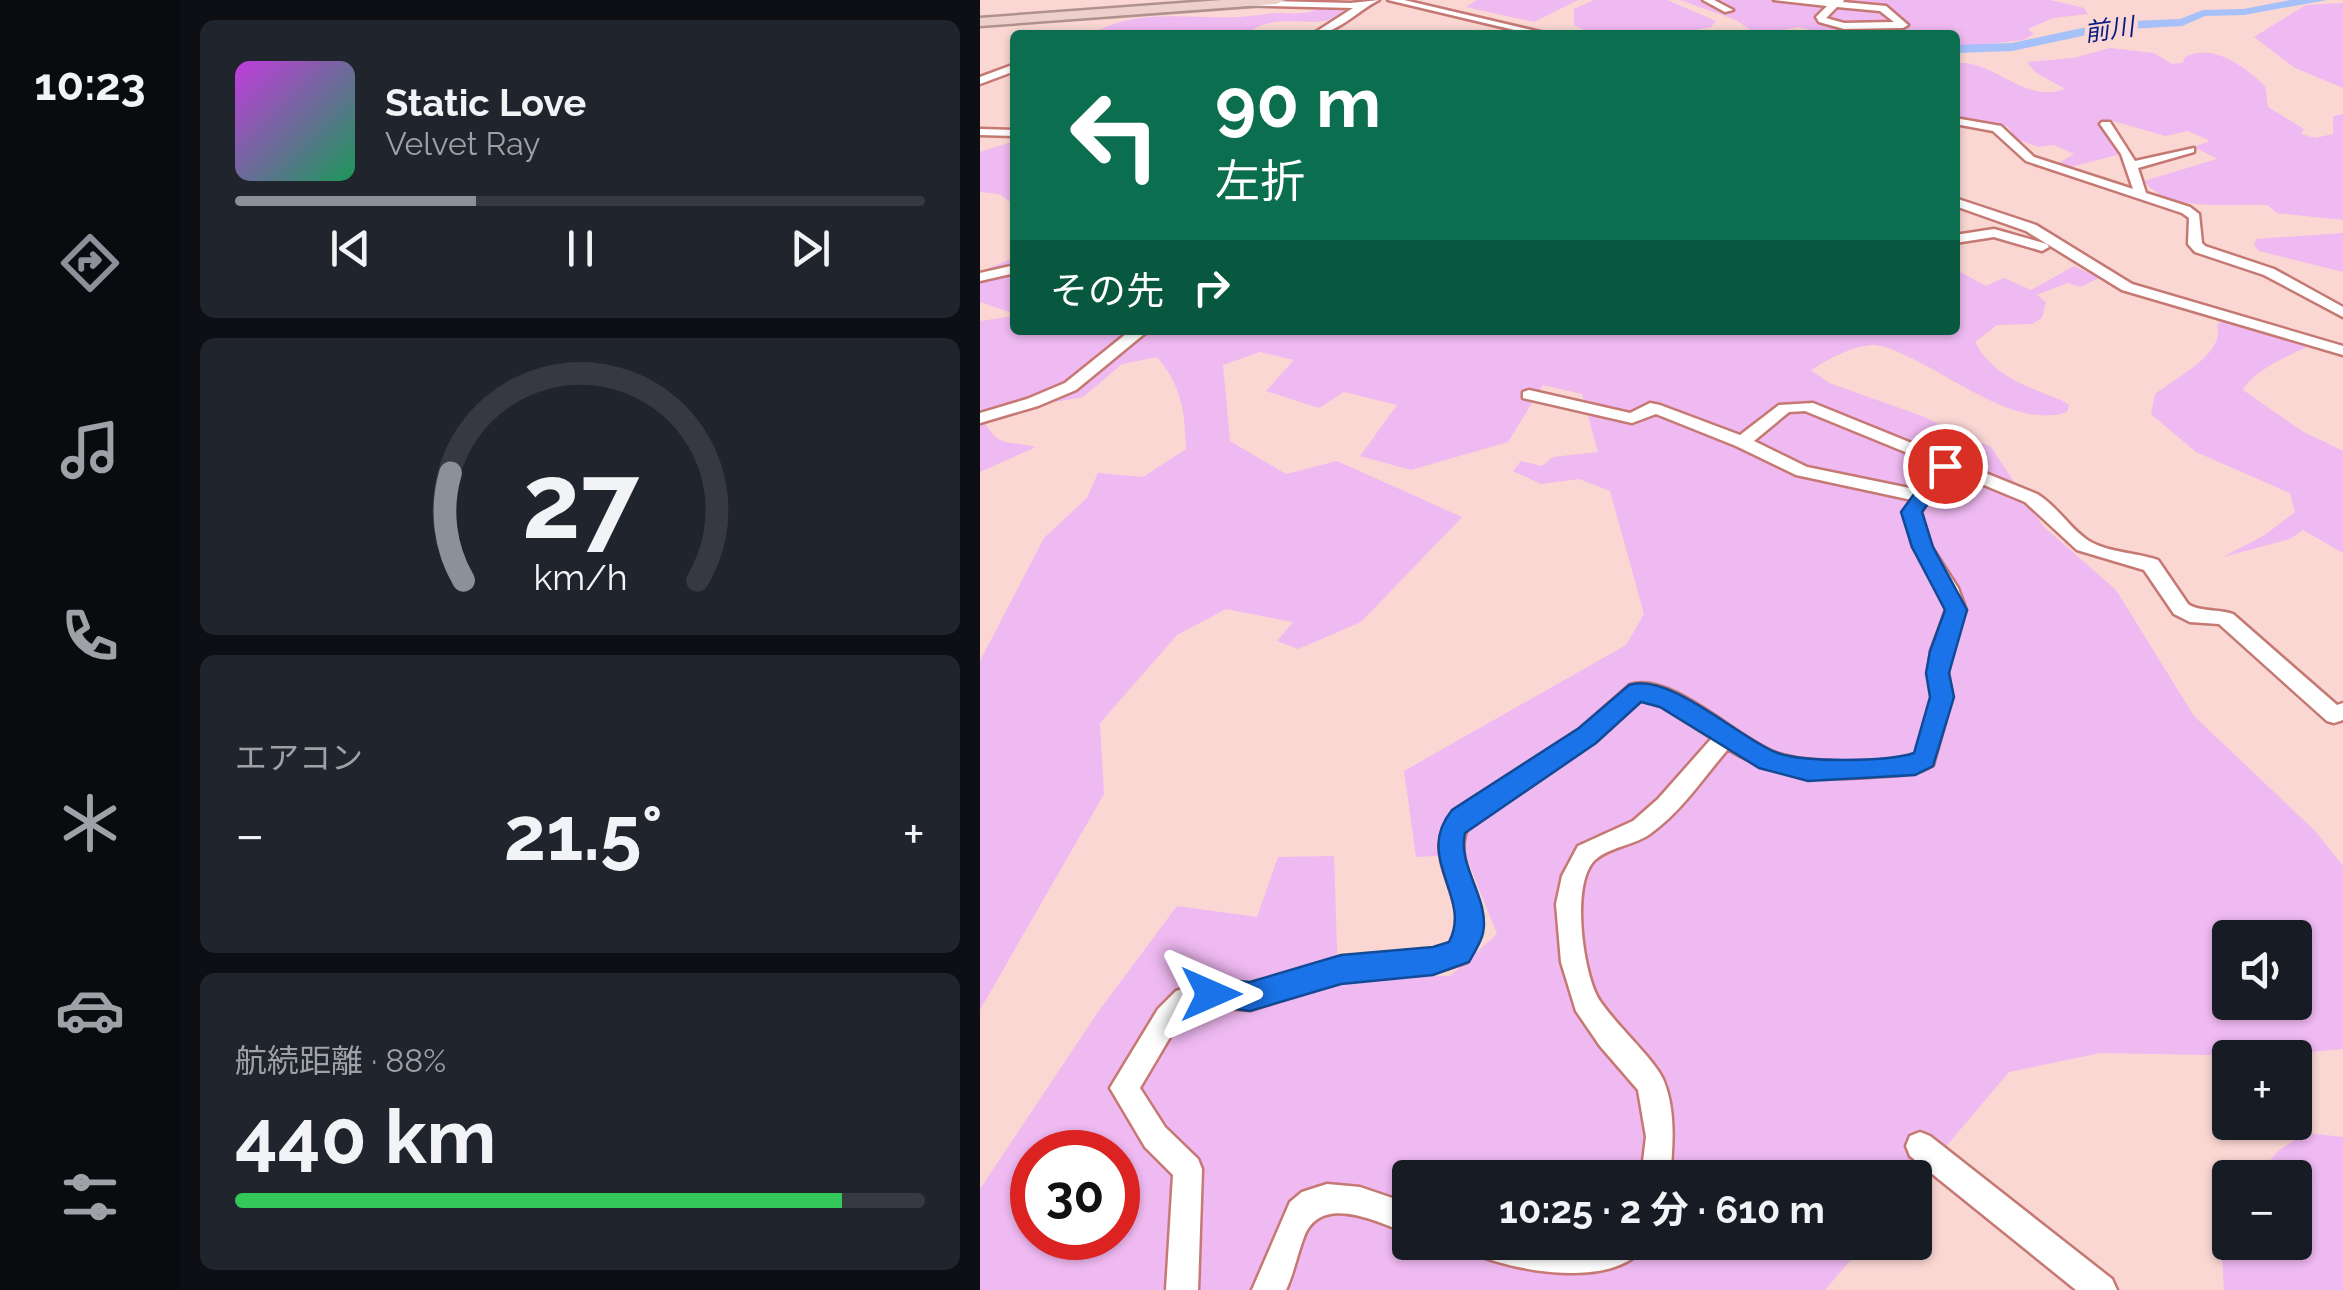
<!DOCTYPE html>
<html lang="ja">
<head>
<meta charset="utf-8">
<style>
	body { margin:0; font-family:Raleway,"Noto Sans JP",sans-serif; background:#20242c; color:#f1f3f6; height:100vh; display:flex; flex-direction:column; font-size:38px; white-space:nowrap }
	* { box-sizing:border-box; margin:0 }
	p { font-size:32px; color:#9ea1a6 }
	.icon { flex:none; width:55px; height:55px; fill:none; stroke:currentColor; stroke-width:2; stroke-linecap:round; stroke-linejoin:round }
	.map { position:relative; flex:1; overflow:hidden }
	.drawer { display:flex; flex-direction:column; gap:20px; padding:20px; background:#0d0f14; width:800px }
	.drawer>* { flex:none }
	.hud { position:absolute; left:30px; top:30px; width:950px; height:305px; border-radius:10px; box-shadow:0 2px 8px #0004; background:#0b6e4f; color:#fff; overflow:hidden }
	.buttons { position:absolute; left:1232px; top:920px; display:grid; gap:20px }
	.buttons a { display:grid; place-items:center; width:100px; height:100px; border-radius:10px; background:#171b24; box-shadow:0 2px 8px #0004; font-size:50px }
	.speed { position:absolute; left:30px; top:1130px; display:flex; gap:20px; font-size:50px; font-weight:700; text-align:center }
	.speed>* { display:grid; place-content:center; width:130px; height:130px; border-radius:50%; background:#171b24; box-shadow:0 2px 8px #0004; line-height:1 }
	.speed .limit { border:15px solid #d22; background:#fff; color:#111 }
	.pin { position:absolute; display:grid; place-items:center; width:85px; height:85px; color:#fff; margin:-42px; border:5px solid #fff; border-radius:50%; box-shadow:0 2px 10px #0007 }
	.me { position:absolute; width:110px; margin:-55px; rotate:90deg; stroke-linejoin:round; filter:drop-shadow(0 0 8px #0008) }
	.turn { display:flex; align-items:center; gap:35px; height:210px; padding:0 40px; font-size:45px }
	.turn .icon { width:130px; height:130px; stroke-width:2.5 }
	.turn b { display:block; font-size:70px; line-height:85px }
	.then { display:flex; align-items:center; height:95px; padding:0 40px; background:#0003; gap:20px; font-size:38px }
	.big { font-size:75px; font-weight:700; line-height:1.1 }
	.drawer .widget { flex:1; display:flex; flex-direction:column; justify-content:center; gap:15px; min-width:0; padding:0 35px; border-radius:15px; background:#20242c }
	.drawer .dial { align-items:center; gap:0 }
	.dial svg { height:260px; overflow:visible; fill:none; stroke:#363941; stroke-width:7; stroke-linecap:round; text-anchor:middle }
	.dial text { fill:#f1f3f6; stroke:none }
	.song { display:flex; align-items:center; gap:30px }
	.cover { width:120px; height:120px; border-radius:15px; background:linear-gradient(135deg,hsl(290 70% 55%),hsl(150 70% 35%)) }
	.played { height:10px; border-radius:5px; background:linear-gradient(90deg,#8c9099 35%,#363941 35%) }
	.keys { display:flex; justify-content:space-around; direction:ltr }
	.heat { display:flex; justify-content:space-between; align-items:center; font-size:55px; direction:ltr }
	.charge { height:15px; border-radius:8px; background:linear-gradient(90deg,#34c759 88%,#363941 0) }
	.trip { position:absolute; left:412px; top:1160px; width:540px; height:100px; border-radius:10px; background:#171b24; box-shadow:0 2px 8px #0004; font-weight:700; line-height:100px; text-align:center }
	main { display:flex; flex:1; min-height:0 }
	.dock { display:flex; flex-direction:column; width:180px; justify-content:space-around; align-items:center; background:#090b0e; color:#9ea1a6 }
	.dock .icon { width:70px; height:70px }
	.dock .selected { color:#8c9099 }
	.dock b { font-size:45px; color:#f1f3f6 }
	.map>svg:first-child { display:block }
	.green { fill:#efb9f1; fill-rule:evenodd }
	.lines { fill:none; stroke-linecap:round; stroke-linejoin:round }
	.river { fill:#a6c0f9; fill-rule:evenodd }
	.minor-casing { stroke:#c67872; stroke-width:5 }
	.highway-casing { stroke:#b0918e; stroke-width:5 }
	.minor { fill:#fff; fill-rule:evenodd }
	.highway { fill:#edcfcb; fill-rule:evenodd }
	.route { fill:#1a73e8; stroke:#114b97; stroke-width:2.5 }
	.labels { text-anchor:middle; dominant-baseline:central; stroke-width:9; stroke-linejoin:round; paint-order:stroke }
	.far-water-label { font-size:25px; font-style:italic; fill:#061a84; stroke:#fad7d3 }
</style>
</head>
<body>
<main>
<nav class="dock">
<b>10:23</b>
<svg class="icon selected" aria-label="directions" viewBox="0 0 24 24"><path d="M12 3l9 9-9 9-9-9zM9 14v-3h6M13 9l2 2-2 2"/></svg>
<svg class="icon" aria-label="music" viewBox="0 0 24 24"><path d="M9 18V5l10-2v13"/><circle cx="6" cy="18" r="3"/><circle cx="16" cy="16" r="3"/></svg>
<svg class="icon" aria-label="phone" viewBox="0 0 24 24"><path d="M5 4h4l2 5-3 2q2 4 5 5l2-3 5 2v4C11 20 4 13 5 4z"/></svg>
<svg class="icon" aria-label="climate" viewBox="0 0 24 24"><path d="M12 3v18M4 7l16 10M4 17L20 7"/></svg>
<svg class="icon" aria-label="car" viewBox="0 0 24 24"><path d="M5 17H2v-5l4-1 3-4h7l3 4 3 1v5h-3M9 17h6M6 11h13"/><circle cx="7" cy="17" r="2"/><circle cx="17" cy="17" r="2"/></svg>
<svg class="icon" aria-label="filters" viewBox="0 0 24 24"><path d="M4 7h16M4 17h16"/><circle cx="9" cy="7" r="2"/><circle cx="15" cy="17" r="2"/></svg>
</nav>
<section class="drawer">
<div class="widget">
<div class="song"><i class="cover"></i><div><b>Static Love</b><p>Velvet Ray</p></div></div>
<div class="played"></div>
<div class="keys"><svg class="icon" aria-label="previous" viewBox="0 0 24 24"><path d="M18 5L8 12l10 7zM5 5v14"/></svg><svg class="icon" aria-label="pause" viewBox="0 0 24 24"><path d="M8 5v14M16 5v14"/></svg><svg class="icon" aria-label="next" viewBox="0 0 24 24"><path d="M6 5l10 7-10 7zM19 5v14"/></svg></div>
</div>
<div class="widget dial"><svg viewBox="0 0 100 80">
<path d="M14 69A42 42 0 1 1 86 69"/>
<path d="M14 69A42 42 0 0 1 10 36" stroke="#8c9099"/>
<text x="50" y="56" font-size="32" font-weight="700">27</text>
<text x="50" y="72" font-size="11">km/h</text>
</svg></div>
<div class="widget"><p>エアコン</p>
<div class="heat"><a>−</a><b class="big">21.5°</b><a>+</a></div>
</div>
<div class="widget"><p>航続距離 · 88%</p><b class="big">440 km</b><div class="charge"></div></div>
</section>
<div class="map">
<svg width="1363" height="1290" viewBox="0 0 1363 1290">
	<rect width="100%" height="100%" fill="#fad7d3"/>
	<g class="green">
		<path d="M497,0H598L554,22L486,7Z"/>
		<path d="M614,0H687L736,21L731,27L715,30L614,35L594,25V9Z"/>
		<path d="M700,0H1070L1104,8L1108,14L1073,18L1048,29L1054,34L1043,40L975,48V35H851L818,27L777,35L756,20Z"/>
		<path d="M1363,3V88L1315,68L1274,37L1326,5Z"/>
		<path d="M338,9L370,11C340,35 295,7 266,35H110C164,2 227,25 285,14C304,11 320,17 338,9Z"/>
		<path d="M1130,48L1174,53L1192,64L1203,63L1205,57C1233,42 1265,67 1285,86L1288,107L1324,129L1321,134L1335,138L1353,134V116L1363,114V220L1297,213L1287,205C1249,203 1189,213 1164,181L1237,159L1214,147L1230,141L1208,131L1185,136L1130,120L1122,124L1141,154L1083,169L1076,165L1094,154L1074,145L1059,147L1033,138L1029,127L975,120V63C1017,60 1041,104 1085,89L1055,72L1047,62L1093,58Z"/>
		<path d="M35,141V205L19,194L0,192V152Z"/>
		<path d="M1363,233V272L1279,251L1274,245L1276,239Z"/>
		<path d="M35,257V314L0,302V272Z"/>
		<path d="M1094,266L1119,278L1101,287L1087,283L1057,295L1066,302L1062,318L1052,324L1017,325L995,342C1013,377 1049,387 1083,401L1089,405L1087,412C1038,429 976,379 931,358C920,353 907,346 895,345C876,344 846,360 831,370L849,383L942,416L1011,447L1063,526L1136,590L1214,716L1335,831L1363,866V1049L1287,1056L1120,1053L1029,1072L935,1183V1178H430V1242L885,1243L845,1290H0V1189L118,1012L197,906L277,917L298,857L354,856L358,978L470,976L517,934L485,854L436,857L424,771L646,645L664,614L630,491L599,479L561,484L533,471L541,461L562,466L573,457L618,452L602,394L563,385L528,442L431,470L380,456L417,405L364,392L339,408L286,391L314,360L280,352L243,365L250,441L306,474L357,461L482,517L381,622L318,649L297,641L313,622L246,609L197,635L120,723L124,794L0,1010V661L64,538L107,498L118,473L163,477L206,449C205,412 202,386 177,357L142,364L103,397L1,415C17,449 26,440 56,447L0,472V321L35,316V330H773L792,335L815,330H975V269L1006,286L1024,278L1051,290ZM1250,938H1315V1002H1250ZM52,1152H138V1238H52Z"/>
		<path d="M1243,319L1332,345C1312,353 1271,372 1263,390L1322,431L1363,451V553L1323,530L1310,539L1243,557L1285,535L1315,512L1310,493L1216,452L1171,414L1175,394C1193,379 1246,354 1237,326Z"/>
		<path d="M1326,1133L1363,1137V1290H1244L1242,1259L1250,1240L1315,1242V1178L1276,1177L1298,1151Z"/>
	</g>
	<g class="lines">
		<path class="river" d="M1310,0H1347L1264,15L1225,16L1202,26L1130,30L1032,51L975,53V45L1032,43L1130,22L1200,19L1223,10L1263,9Z"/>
		<g class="minor-casing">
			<g id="minor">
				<path d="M256,0L371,3L399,0C380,9 356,35 331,35L373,8L253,5Z"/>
				<path d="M408,0H424L573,35H555Z"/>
				<path d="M723,0H734L753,10L745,12Z"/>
				<path d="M794,0H864L863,2L906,6L928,25L923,28L864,29L839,22L836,17L847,6ZM857,7L900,11L914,22L864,23L846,18Z"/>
				<path d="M35,64V71L0,84V77Z"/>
				<path d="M975,118L1021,126L1054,157L1153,189L1141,154L1120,124L1122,122H1130L1155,161L1214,148V152L1158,168L1166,193L1210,207L1219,214L1222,243L1225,246L1294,269L1363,307V317L1284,275L1215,252L1208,244L1209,218L1202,213L1046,161L1013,131L975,124Z"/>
				<path d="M0,129L35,130V136L0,135Z"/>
				<path d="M975,198L1056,225L1152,284L1363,346V355L1142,290L1046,231L975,206Z"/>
				<path d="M1014,229L1067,244L1069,247L1062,251L1014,237L975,243V235Z"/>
				<path d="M35,265V273L0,281V273Z"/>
				<path d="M151,330H169L96,390L58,406L0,423V413L47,399L85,383Z"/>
				<path d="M549,390L650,413L670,403L680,405L760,435L799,405L833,403L1057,494C1077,506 1088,526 1106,539C1126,553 1155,552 1178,560L1208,604C1219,612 1239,609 1253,614L1357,705L1363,703V720L1354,723L1347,721L1239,624L1210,622L1194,614L1164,570L1097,550L1045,502L970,471L941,512L951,546L978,588L986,610L971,651L968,673L972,697L953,765C936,776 919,775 900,776C844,781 797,779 748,749C724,777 701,812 670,834C655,845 629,847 615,860C590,883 603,976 620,1001C636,1025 673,1058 683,1079C696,1109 693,1146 690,1178H661L666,1137L658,1090L620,1046L596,1011L581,962L576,904L582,876L598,846L653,821L678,799L732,738L681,706L661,700L616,741L489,825C469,862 509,895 501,933C499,943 492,953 487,962L453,973L361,982L270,1010L231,1007L212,1011L196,1027L160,1088L185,1127L218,1159L222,1169L218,1290H186L193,1175L165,1147L130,1088L178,1009L196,991L231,981L270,984L361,958L453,949L470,944C491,910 456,876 460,841C461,830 467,821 473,811L600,729L650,685C692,672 756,738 796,753C825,764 907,764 936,754L952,697L948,673L951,651L966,610L959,589L933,547L923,512L932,500L816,475L756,446L676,414L652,423L543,398V392ZM825,411L957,465L939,490L827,467L774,441L809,412Z"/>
				<path d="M940,1132L950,1136L1132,1279L1137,1290H1096L930,1156L926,1146L930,1136Z"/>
				<path d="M347,1184L380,1187L430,1204V1234C399,1223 341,1192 324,1237C317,1255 314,1273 306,1290H272L310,1202L322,1192Z"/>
				<path d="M488,1242H548L601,1252L618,1250L630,1242H668C639,1290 540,1273 492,1253Z"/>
			</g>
		</g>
		<g class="highway-casing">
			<path id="highway" d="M242,0H304L297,4L0,26V18Z"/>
		</g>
		<use href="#minor" class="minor"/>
		<use href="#highway" class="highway"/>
	</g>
	<path class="route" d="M965,459L974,466L942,512L953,547L987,610L969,673L974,697L953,766L935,775L828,781L779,768L680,707L661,702L616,743L485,833C477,866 510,899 503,933C501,943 493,954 489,962L453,975L361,984L270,1011L220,1004L216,994L220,984L231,979L270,982L361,955L453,947L469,942C493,897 433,858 472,810L599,728L649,685C689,672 758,737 795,752C822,763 906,762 934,753L950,697L946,673L950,651L965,610L932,547L921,512L958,461Z"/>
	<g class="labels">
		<g class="far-water-label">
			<text transform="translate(1129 29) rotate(-8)">前川</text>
		</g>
	</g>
</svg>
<div class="buttons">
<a><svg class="icon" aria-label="sound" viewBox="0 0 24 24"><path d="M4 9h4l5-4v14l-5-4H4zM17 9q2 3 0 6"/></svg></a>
<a>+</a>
<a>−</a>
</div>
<div class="speed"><div class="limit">30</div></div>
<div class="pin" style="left:965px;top:466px;background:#d93025"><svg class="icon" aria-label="arrive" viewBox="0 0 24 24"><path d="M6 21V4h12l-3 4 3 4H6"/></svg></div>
<svg class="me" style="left:231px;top:994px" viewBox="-20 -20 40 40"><path d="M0-17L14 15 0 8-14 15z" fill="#1a73e8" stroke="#fff" stroke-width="4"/></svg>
<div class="trip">10:25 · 2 分 · 610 m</div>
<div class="hud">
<div class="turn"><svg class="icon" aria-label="left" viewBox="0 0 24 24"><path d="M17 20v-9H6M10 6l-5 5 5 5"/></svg><div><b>90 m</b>左折</div></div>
<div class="then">その先<svg class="icon" aria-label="right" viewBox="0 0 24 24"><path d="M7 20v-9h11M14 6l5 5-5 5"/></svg></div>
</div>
</div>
</main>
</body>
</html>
